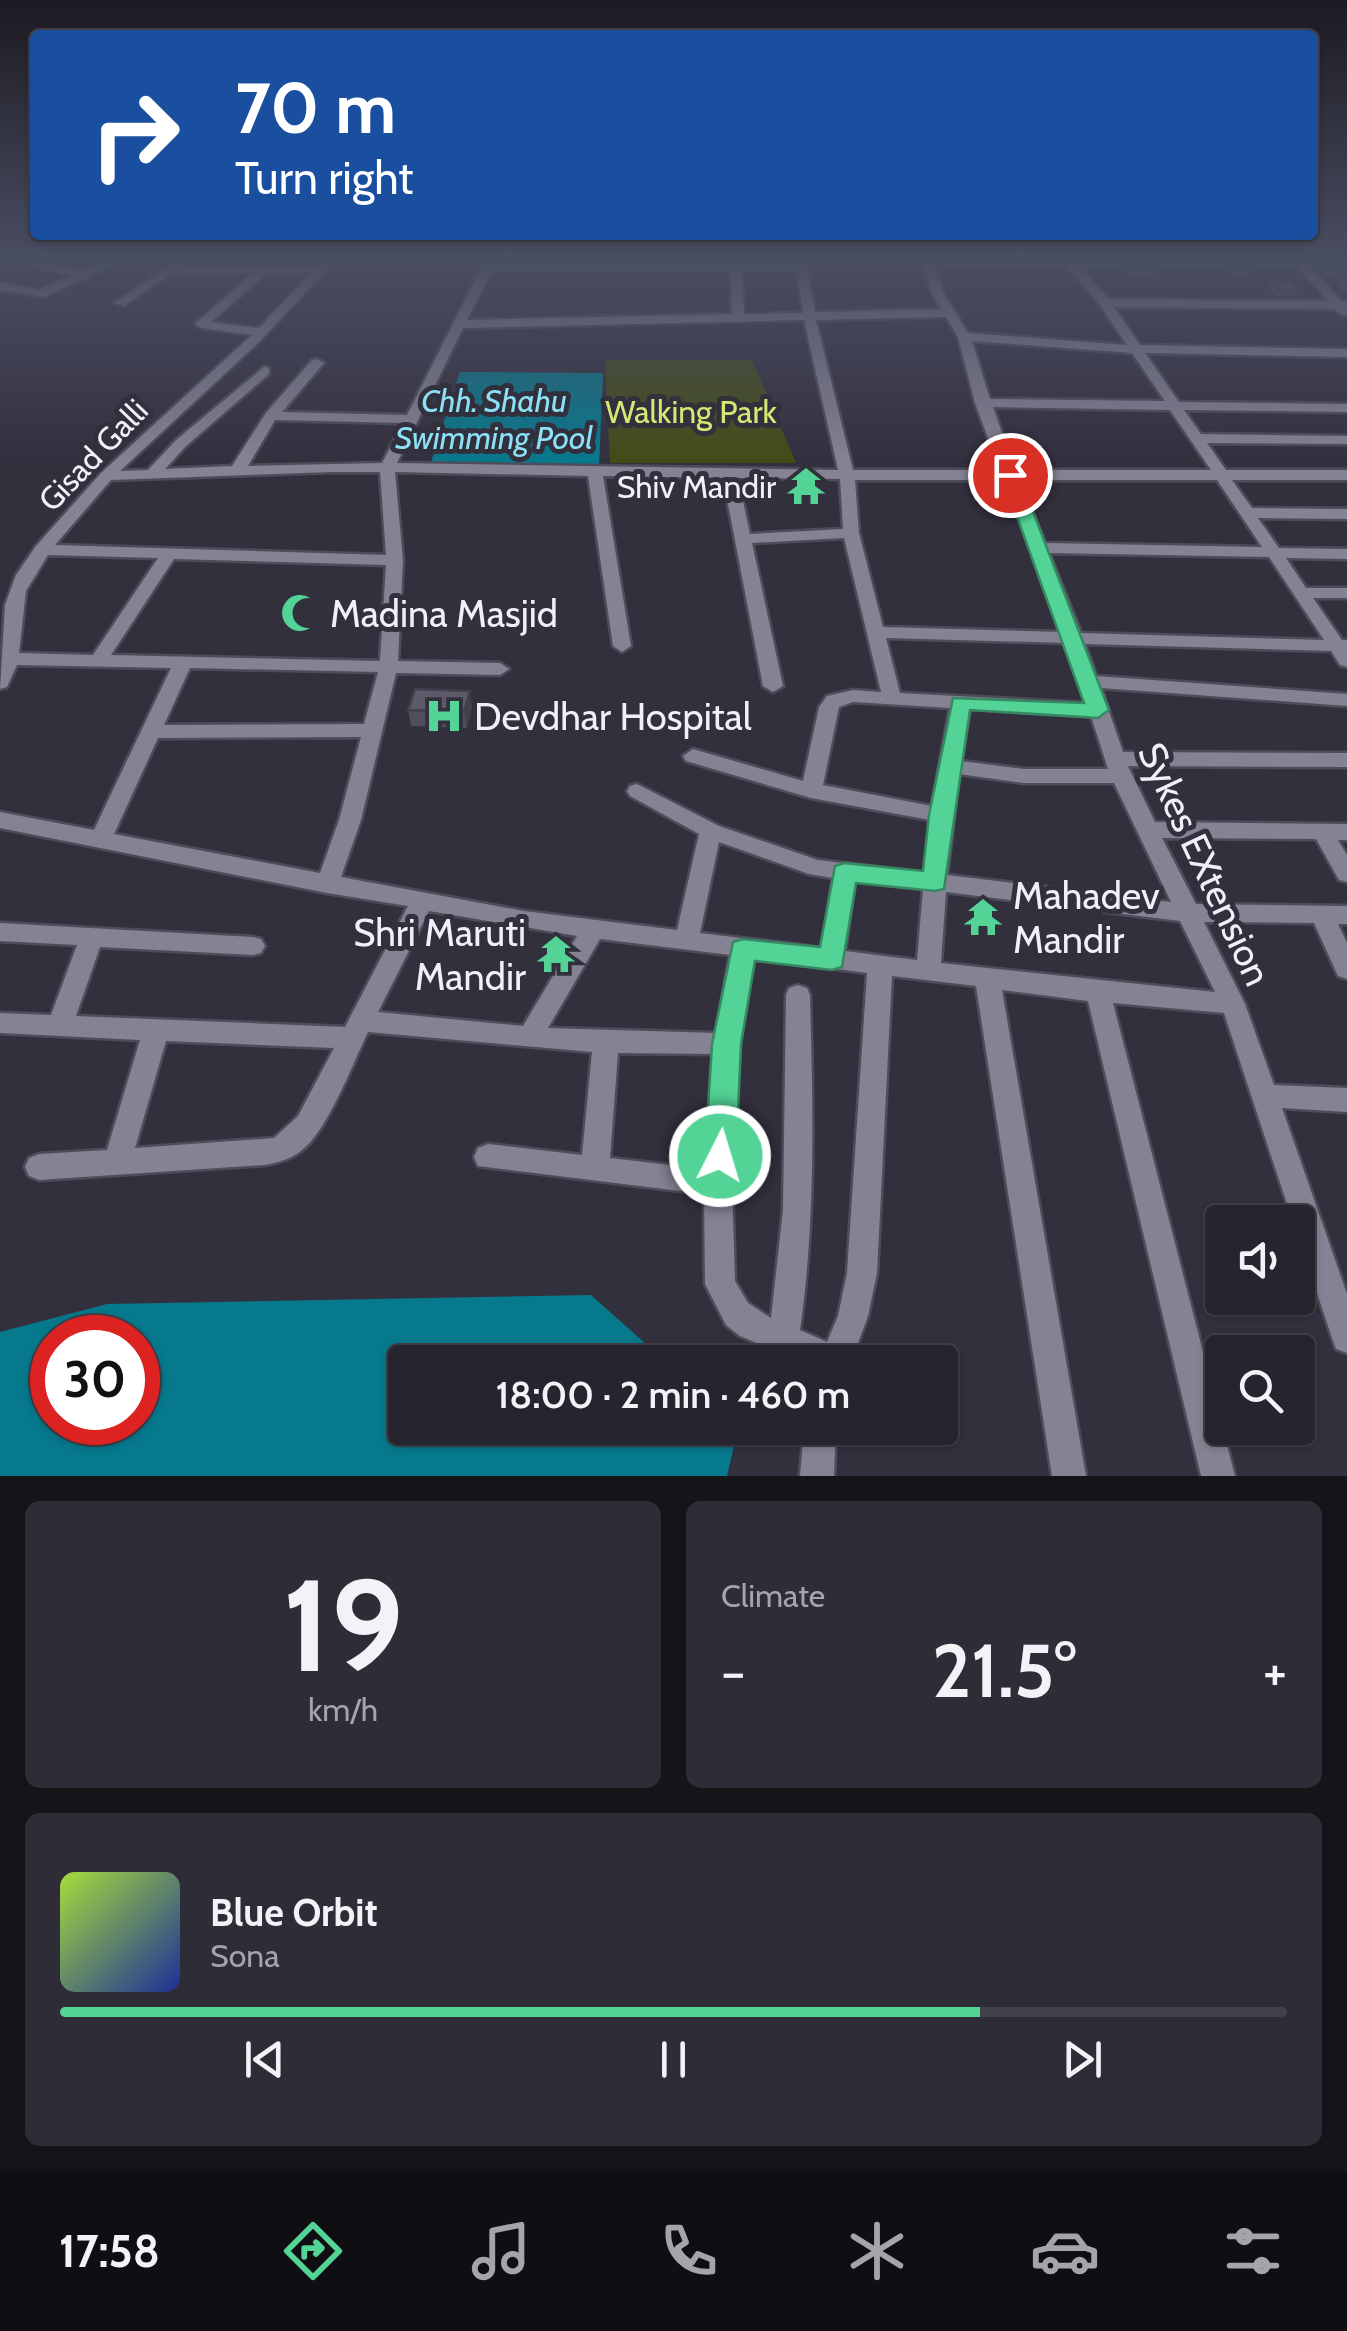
<!DOCTYPE html>
<html lang="en">
<head>
<meta charset="utf-8">
<style>
	body { margin:0; font-family:Cabin,sans-serif; background:#2e2c36; color:#f1f3f6; height:100vh; display:flex; flex-direction:column; font-size:38px; white-space:nowrap }
	* { box-sizing:border-box; margin:0 }
	p { font-size:32px; color:#a4a4aa }
	.icon { flex:none; width:55px; height:55px; fill:none; stroke:currentColor; stroke-width:2; stroke-linecap:round; stroke-linejoin:round }
	.map { position:relative; height:1476px; overflow:hidden }
	.sheet { display:flex; flex-direction:column; gap:25px; padding:25px; background:#151419; flex:1 }
	.sheet>* { flex:none }
	.hud { position:absolute; left:30px; top:30px; width:1288px; height:210px; border-radius:10px; box-shadow:0 2px 8px #0004,0 0 0 2px #42414a; background:#1a4fa0; color:#fff; overflow:hidden }
	.fabs { position:absolute; left:1205px; top:1205px; display:grid; gap:20px }
	.fabs a { display:grid; place-items:center; width:110px; height:110px; border-radius:10px; background:#26242e; box-shadow:0 2px 8px #0004,0 0 0 2px #42414a; font-size:50px }
	.speed { position:absolute; left:30px; top:1315px; display:flex; gap:20px; font-size:50px; font-weight:700; text-align:center }
	.speed>* { display:grid; place-content:center; width:130px; height:130px; border-radius:50%; background:#26242e; box-shadow:0 2px 8px #0004,0 0 0 2px #42414a; line-height:1 }
	.speed .limit { border:15px solid #d22; background:#fff; color:#111 }
	.pin { position:absolute; display:grid; place-items:center; width:85px; height:85px; color:#fff; margin:-42px; border:5px solid #fff; border-radius:50%; box-shadow:0 2px 10px #0007 }
	.me { position:absolute; width:110px; margin:-55px; rotate:5deg; stroke-linejoin:round; filter:drop-shadow(0 0 8px #0008) }
	.turn { display:flex; align-items:center; gap:35px; height:210px; padding:0 40px; font-size:45px }
	.turn .icon { width:130px; height:130px; stroke-width:2.5 }
	.turn b { display:block; font-size:70px; line-height:85px }
	.big { font-size:75px; font-weight:600; line-height:1.1 }
	.sheet .card { flex:1; display:flex; flex-direction:column; justify-content:center; gap:15px; min-width:0; padding:0 35px; border-radius:15px; background:#2e2c36 }
	.sheet .dial { align-items:center; gap:0 }
	.dial b { font-size:130px; line-height:1 }
	.song { display:flex; align-items:center; gap:30px }
	.cover { width:120px; height:120px; border-radius:15px; background:linear-gradient(135deg,hsl(80 70% 55%),hsl(230 70% 35%)) }
	.played { height:10px; border-radius:5px; background:linear-gradient(90deg,#53d396 75%,#42414a 75%) }
	.keys { display:flex; justify-content:space-around; direction:ltr }
	.heat { display:flex; justify-content:space-between; align-items:center; font-size:55px; direction:ltr }
	.sheet .tiles { flex:1; display:grid; gap:25px; grid-template-columns:1fr 1fr }
	.card:last-child { grid-column:span 2 }
	.trip { position:absolute; left:388px; top:1345px; width:570px; height:100px; border-radius:10px; background:#26242e; box-shadow:0 2px 8px #0004,0 0 0 2px #42414a; font-weight:600; line-height:100px; text-align:center }
	.dock { display:flex; height:160px; justify-content:space-around; align-items:center; background:#0f0e12; color:#a4a4aa }
	.dock .icon { width:70px; height:70px }
	.dock .active { color:#53d396 }
	.dock b { font-size:45px; color:#f1f3f6 }
	.map>svg:first-child { display:block }
	.green { fill:#434c17 }
	.water { fill:#07798d; fill-rule:evenodd }
	.lines { fill:none; stroke-linecap:round; stroke-linejoin:round }
	.minor-casing { stroke:#4e4c58; stroke-width:5 }
	.minor { fill:#858293; fill-rule:evenodd }
	.wall { fill:#504e5b }
	.shaded-wall { fill:#41404a }
	.building { fill:#5d5b6a; stroke:#41404a; stroke-width:2.5 }
	.route { fill:#53d396; stroke:#368962; stroke-width:2.5 }
	.labels { text-anchor:middle; dominant-baseline:central; stroke-width:10; stroke-linejoin:round; paint-order:stroke }
	.far-water-label { font-size:32px; font-style:italic; fill:#8ce1f6; stroke:#33303e }
	.far-park-label { font-size:32px; fill:#d4e973; stroke:#33303e }
	.far-street-label { font-size:32px; fill:#f1f0f9; stroke:#33303e }
	.far-poi-label { font-size:32px; fill:#f1f0f9; stroke:#33303e; text-anchor:end }
	.poi-label { font-size:38px; fill:#f1f0f9; stroke:#33303e; text-anchor:start }
	.street-label { font-size:38px; fill:#f1f0f9; stroke:#33303e }
</style>
</head>
<body>
<div class="map">
<svg width="1347" height="1476" viewBox="0 0 1347 1476">
	<rect width="100%" height="100%" fill="#33303e"/>
	<path class="green" d="M605,360H752L796,463H610Z"/>
	<g class="water">
		<path d="M460,372L603,373L599,467L431,462Z"/>
		<path d="M591,1295L666,1362H405V1428H738L727,1476H0V1332L107,1304ZM52,1338H138V1422H52Z"/>
	</g>
	<g class="lines">
		<g class="minor-casing">
			<g id="minor">
				<path d="M115,257H130L44,297L0,290V282L39,290L72,276L28,265V261L82,271Z"/>
				<path d="M326,257H338L261,340L120,471L148,470L176,440L264,367L269,368V374L186,446L165,469L232,466L266,413L312,360L317,359L324,363L282,412L407,415L487,257H497L494,265H796L795,257H805L815,312L941,309L932,294L920,257L1347,260V266H1310L1341,301H1347V314L1343,315L1334,309L1114,307L1140,345L1347,349V357L1145,353L1179,402L1347,404V412L1184,410L1201,434L1347,436V444L1207,443L1226,470H1347V480H1232L1252,508L1347,509V519L1258,518L1279,548L1347,549V559L1286,558L1306,588H1347V598H1313L1342,640H1347V667L1340,665L1331,651L1085,644L1096,676L1347,694V706L1101,688L1123,752L1347,753V767L1128,766L1155,822L1347,824V840H1338L1347,855V882L1339,880L1316,839L1162,838L1196,904L1347,906V924H1338L1347,943V979L1338,976L1314,923L1204,922L1245,1004L1274,1085L1347,1088V1112L1282,1108L1347,1294V1353L1336,1349L1332,1338L1298,1236V1222H1293L1224,1013L1113,1003L1235,1476H1201L1088,1001L1002,990L1086,1476H1052L976,986L892,976L877,1273L868,1316L851,1362H802L740,1336L726,1325L705,1284L704,1194L478,1166L474,1157L478,1148L488,1144L582,1155L592,1052L368,1032C353,1063 327,1132 301,1151C291,1159 277,1163 264,1165L39,1180L29,1176L25,1167L29,1158L39,1154L107,1150L140,1040L0,1033V1013L51,1015L77,945L0,941V923L253,937L261,939L265,946L261,953L253,955L100,947L76,1016L345,1027L408,906L327,893L0,828V812L94,830L171,668L17,665L7,687L0,689L5,605L16,575L36,546L101,473L252,335L201,328L195,324L253,273H172L124,306L114,303L178,261L184,264L182,266H318ZM934,265L1067,266L1100,305L1127,345L968,333L944,294ZM1079,266H1297L1328,301L1108,299ZM491,271H730L732,314L467,320ZM742,271H797L803,313L744,314ZM312,272L259,328L211,322L267,273ZM946,317L958,337L975,403L1000,470H853L816,320ZM804,320L838,470L397,463L463,328ZM972,341L1132,353L1165,401L990,399ZM993,407L1170,410L1211,470H1015ZM275,420L403,423L382,463L248,466ZM332,472H380L386,555L55,545L111,480ZM395,472L588,476L613,646L622,652L631,646L603,476L723,478L763,686L773,692L783,686L752,543L844,538L881,692L853,690L827,696L819,707L803,781L693,749L683,756L686,761L811,798L930,820L925,873L818,860L719,826L637,784L630,786L627,791L630,796L699,834L677,930L524,911L341,877L361,820L396,673L500,675L509,669L500,663L398,661L403,560ZM738,478L840,479L843,529L750,534ZM855,480H1004L1063,632L883,627L859,533ZM1019,480H1217L1262,547L1045,543ZM1049,553L1269,557L1324,640L1081,633ZM48,555L158,558L93,655L19,653L26,591ZM174,559L386,565L380,661L111,655ZM886,638L1067,643L1087,703L900,693ZM190,668L378,672L364,724L164,725ZM853,702L950,708L932,806L823,785L839,707ZM970,709L1091,716L1108,769H1024L961,761ZM361,737L339,820L320,873L114,834L158,738ZM959,774L1024,783H1114L1171,902L947,875ZM719,842L809,874L833,878L822,948L700,933ZM855,881L923,889L917,960L845,951ZM946,892L1180,921L1215,992L941,963ZM429,911L577,936L523,1026L378,1012ZM600,939L730,955L716,1033L548,1028ZM753,958L867,973L847,1273L838,1316L827,1342L800,1330C816,1219 813,1107 810,995L807,988L798,985L789,988L786,995L783,1210L771,1318L748,1303L735,1281L732,1183L740,1044ZM166,1041L334,1048L298,1116L274,1138L135,1148ZM618,1053L713,1054L705,1169L610,1158Z"/>
				<path d="M804,1428H836L834,1476H800Z"/>
			</g>
		</g>
		<use href="#minor" class="minor"/>
	</g>
	<g class="wall">
		<path d="M1127,257L1159,266L1156,278H1132L1124,268Z"/>
		<path d="M1230,257H1249L1255,264L1251,276H1236L1227,265Z"/>
		<path d="M1320,261L1343,270L1341,276H1325L1318,268Z"/>
		<path d="M1343,273H1347V294L1338,286Z"/>
		<path d="M1271,282L1298,290L1296,296L1277,297L1269,289Z"/>
		<path d="M472,707L467,728L411,726L408,710Z"/>
	</g>
	<path class="shaded-wall" d="M470,691L472,707L467,728L464,712Z"/>
	<g class="building">
		<path d="M1128,257H1151L1159,266H1135Z"/>
		<path d="M1234,257H1249L1255,264H1239Z"/>
		<path d="M1320,261L1335,262L1343,270H1327Z"/>
		<path d="M1271,282H1290L1298,290H1279Z"/>
		<path d="M415,689L470,691L464,712L408,710Z"/>
	</g>
	<linearGradient id="sky" x2="0" y2="1"><stop stop-color="#1c1a22"/><stop offset="0.56" stop-color="#4a4e63"/><stop offset="1" stop-color="#4a4e63" stop-opacity="0"/></linearGradient>
	<rect width="1347" height="463" fill="url(#sky)"/>
	<path class="route" d="M1010,470L1019,475L1109,710L1098,718L970,710L944,889L935,891L856,883L842,967L832,970L755,961L741,1044L736,1156L732,1166L720,1170L709,1166L705,1156L712,1044L733,942L743,939L820,947L835,866L844,863L923,871L929,815L953,698L1084,703L1002,475Z"/>
	<defs>
		<g id="temple-bare" transform="scale(3)"><path d="M0-6L5-2H3V0L6.5 2.5H4V6H1.5V3h-3V6H-4V2.5H-6.5L-3 0V-2H-5Z" fill="#53d396" stroke="#33303e" stroke-width="2.5" paint-order="stroke"/></g>
		<g id="mosque-bare" transform="scale(3)"><path d="M3.5-4.9A6 6 0 1 0 3.5 4.9A5 5 0 1 1 3.5-4.9Z" fill="#53d396" stroke="#33303e" stroke-width="2.5" paint-order="stroke"/></g>
		<g id="hospital-bare" transform="scale(3)"><path d="M-5-5h3v3.5h4V-5h3V5h-3V1.5h-4V5h-3Z" fill="#53d396" stroke="#33303e" stroke-width="2.5" paint-order="stroke"/></g>
	</defs>
	<g fill-rule="evenodd">
		<use href="#temple-bare" x="806" y="486"/>
		<use href="#mosque-bare" x="300" y="613"/>
		<use href="#hospital-bare" x="444" y="716"/>
		<use href="#temple-bare" x="983" y="917"/>
		<use href="#temple-bare" x="556" y="954"/>
	</g>
	<g class="labels">
		<g class="far-water-label">
			<text x="494" y="400">Chh. Shahu<tspan x="494" dy="37">Swimming Pool</tspan></text>
		</g>
		<g class="far-park-label">
			<text x="691" y="411">Walking Park</text>
		</g>
		<g class="far-street-label">
			<text transform="translate(93 455) rotate(-46)">Gisad Galli</text>
		</g>
		<g class="far-poi-label">
			<text x="776" y="486">Shiv Mandir</text>
		</g>
		<g class="poi-label">
			<text x="330" y="613">Madina Masjid</text>
			<text x="474" y="716">Devdhar Hospital</text>
			<text x="1013" y="895">Mahadev<tspan x="1013" dy="44">Mandir</tspan></text>
			<text x="526" y="932" text-anchor="end">Shri Maruti<tspan x="526" dy="44">Mandir</tspan></text>
		</g>
		<g class="street-label">
			<text transform="translate(1205 864) rotate(65)">Sykes EXtension</text>
		</g>
	</g>
</svg>
<div class="fabs">
<a><svg class="icon" aria-label="sound" viewBox="0 0 24 24"><path d="M4 9h4l5-4v14l-5-4H4zM17 9q2 3 0 6"/></svg></a>
<a><svg class="icon" aria-label="search" viewBox="0 0 24 24"><circle cx="10" cy="10" r="6"/><path d="M15 15l6 6"/></svg></a>
</div>
<div class="speed"><div class="limit">30</div></div>
<div class="pin" style="left:1010px;top:475px;background:#d93025"><svg class="icon" aria-label="arrive" viewBox="0 0 24 24"><path d="M6 21V4h12l-3 4 3 4H6"/></svg></div>
<svg class="me" style="left:720px;top:1156px" viewBox="-20 -20 40 40"><circle r="17" fill="#53d396" stroke="#fff" stroke-width="3"/><path d="M0-11L8 9 0 5-8 9z" fill="#fff"/></svg>
<div class="trip">18:00 · 2 min · 460 m</div>
<div class="hud">
<div class="turn"><svg class="icon" aria-label="right" viewBox="0 0 24 24"><path d="M7 20v-9h11M14 6l5 5-5 5"/></svg><div><b>70 m</b>Turn right</div></div>
</div>
</div>
<section class="sheet">
<div class="tiles">
<div class="card dial"><b>19</b><p>km/h</p></div>
<div class="card"><p>Climate</p>
<div class="heat"><a>−</a><b class="big">21.5°</b><a>+</a></div>
</div>
<div class="card">
<div class="song"><i class="cover"></i><div><b>Blue Orbit</b><p>Sona</p></div></div>
<div class="played"></div>
<div class="keys"><svg class="icon" aria-label="previous" viewBox="0 0 24 24"><path d="M18 5L8 12l10 7zM5 5v14"/></svg><svg class="icon" aria-label="pause" viewBox="0 0 24 24"><path d="M8 5v14M16 5v14"/></svg><svg class="icon" aria-label="next" viewBox="0 0 24 24"><path d="M6 5l10 7-10 7zM19 5v14"/></svg></div>
</div>
</div>
</section>
<nav class="dock">
<b>17:58</b>
<svg class="icon active" aria-label="directions" viewBox="0 0 24 24"><path d="M12 3l9 9-9 9-9-9zM9 14v-3h6M13 9l2 2-2 2"/></svg>
<svg class="icon" aria-label="music" viewBox="0 0 24 24"><path d="M9 18V5l10-2v13"/><circle cx="6" cy="18" r="3"/><circle cx="16" cy="16" r="3"/></svg>
<svg class="icon" aria-label="phone" viewBox="0 0 24 24"><path d="M5 4h4l2 5-3 2q2 4 5 5l2-3 5 2v4C11 20 4 13 5 4z"/></svg>
<svg class="icon" aria-label="climate" viewBox="0 0 24 24"><path d="M12 3v18M4 7l16 10M4 17L20 7"/></svg>
<svg class="icon" aria-label="car" viewBox="0 0 24 24"><path d="M5 17H2v-5l4-1 3-4h7l3 4 3 1v5h-3M9 17h6M6 11h13"/><circle cx="7" cy="17" r="2"/><circle cx="17" cy="17" r="2"/></svg>
<svg class="icon" aria-label="filters" viewBox="0 0 24 24"><path d="M4 7h16M4 17h16"/><circle cx="9" cy="7" r="2"/><circle cx="15" cy="17" r="2"/></svg>
</nav>
</body>
</html>
